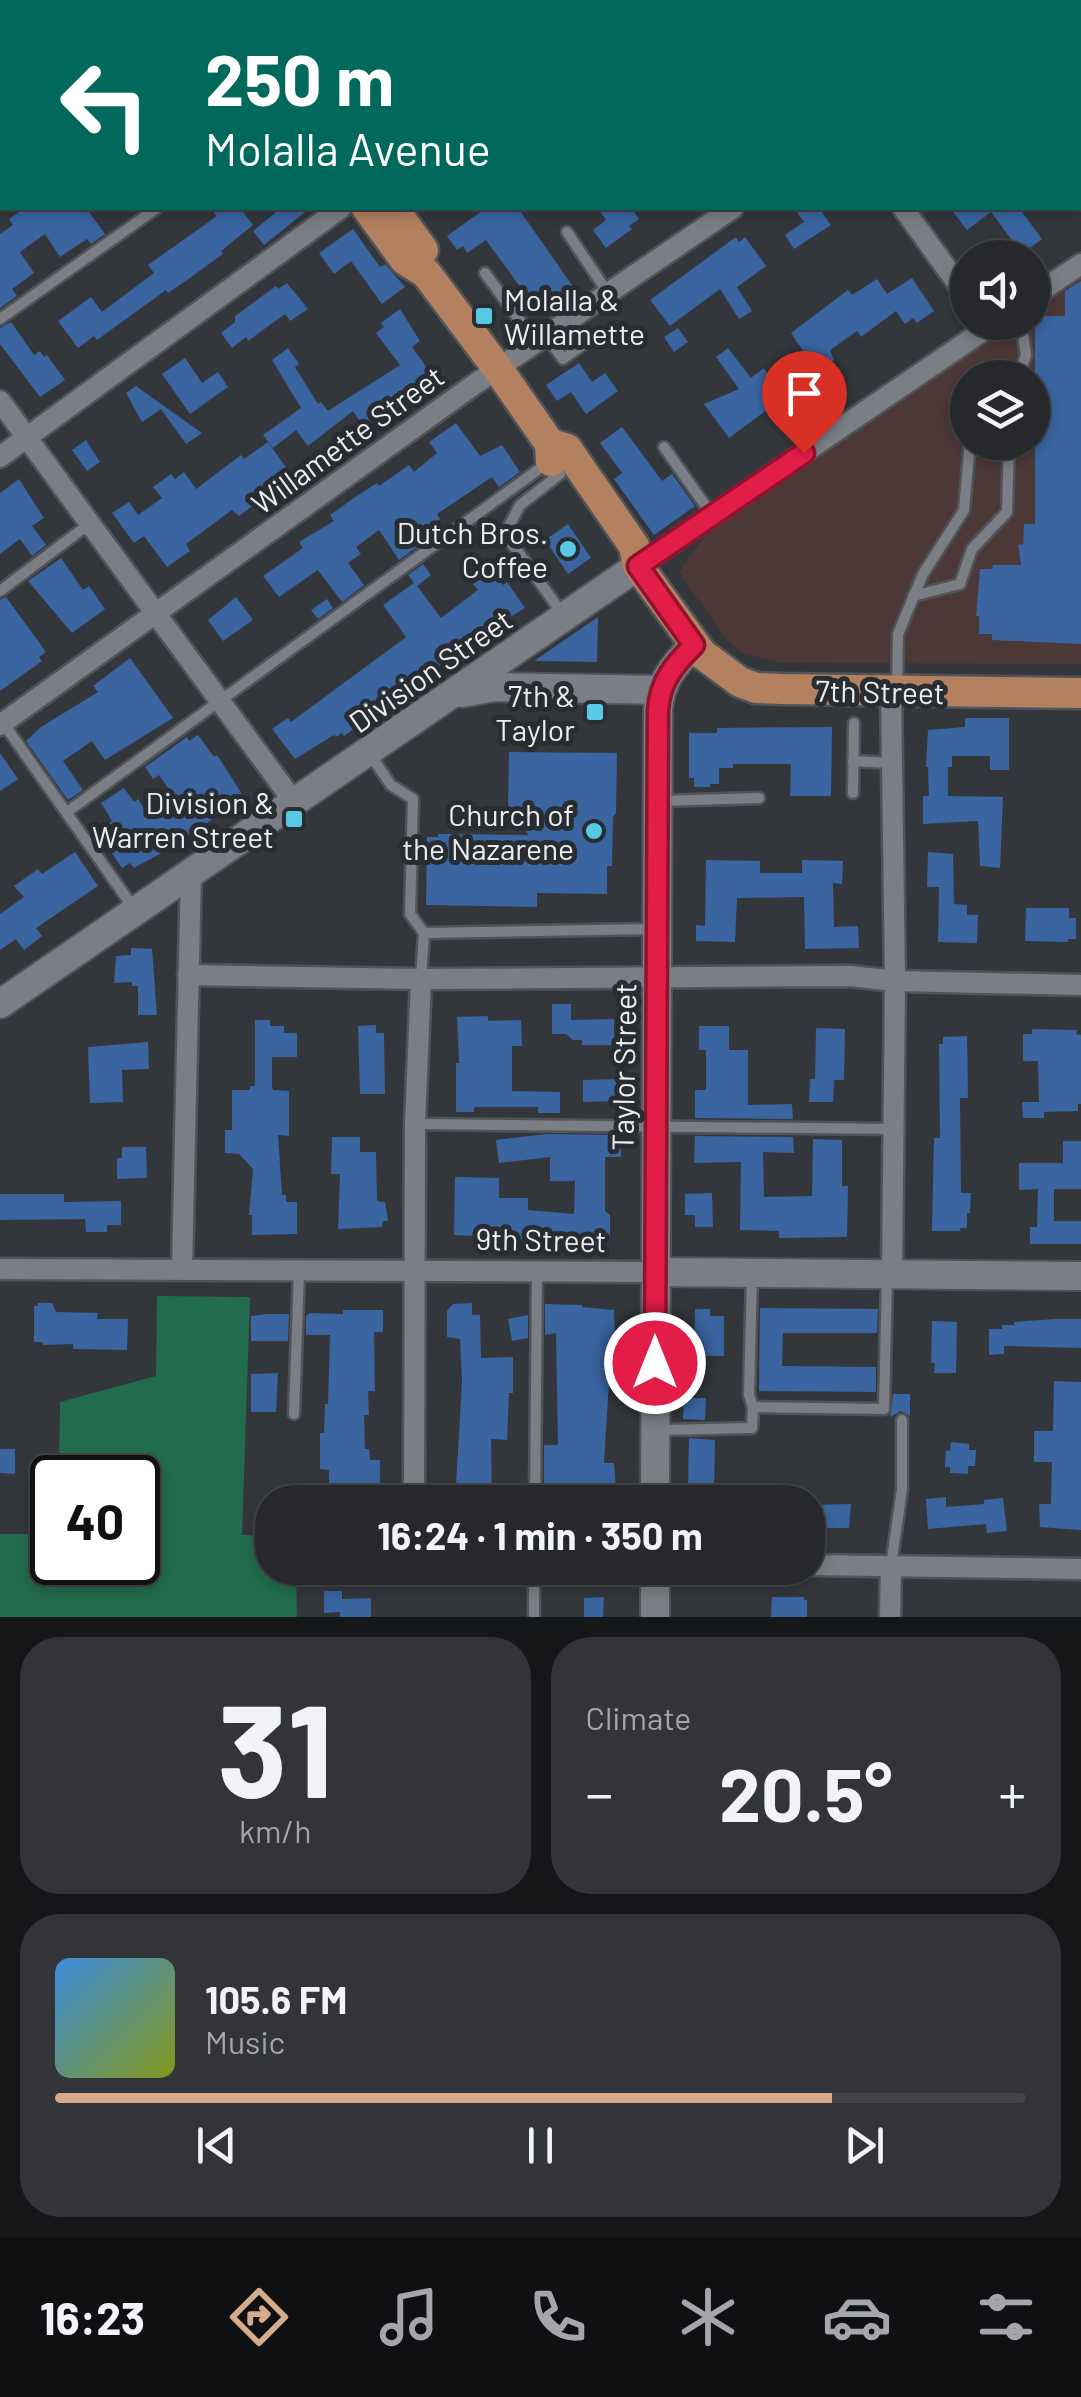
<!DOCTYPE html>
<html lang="en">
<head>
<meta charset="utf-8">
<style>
	body { margin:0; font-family:Barlow,sans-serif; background:#323438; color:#f1f3f6; height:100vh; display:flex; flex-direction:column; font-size:38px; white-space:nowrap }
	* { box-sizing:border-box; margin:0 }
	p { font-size:32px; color:#a4a6a9 }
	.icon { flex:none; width:55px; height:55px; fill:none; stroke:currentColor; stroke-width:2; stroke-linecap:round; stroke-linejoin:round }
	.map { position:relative; height:1617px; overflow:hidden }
	.panel { display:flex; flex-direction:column; gap:20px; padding:20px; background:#151618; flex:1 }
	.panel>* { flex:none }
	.hud { position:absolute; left:0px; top:0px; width:1082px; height:210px; box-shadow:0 5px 15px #0003,0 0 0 2px #424448; background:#00695c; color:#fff; overflow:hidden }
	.controls { position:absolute; left:950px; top:240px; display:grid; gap:20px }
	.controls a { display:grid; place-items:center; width:100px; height:100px; border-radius:50%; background:#26282c; box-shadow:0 5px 15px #0003,0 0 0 2px #424448; font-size:50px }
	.speed { position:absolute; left:30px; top:1455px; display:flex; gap:20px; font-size:50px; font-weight:700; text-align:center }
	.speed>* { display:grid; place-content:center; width:130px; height:130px; border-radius:50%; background:#26282c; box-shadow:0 5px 15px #0003,0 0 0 2px #424448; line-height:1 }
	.speed .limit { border:5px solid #111; border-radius:15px; background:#fff; color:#111 }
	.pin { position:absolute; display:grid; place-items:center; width:85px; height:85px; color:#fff; margin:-102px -42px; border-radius:50% 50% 50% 0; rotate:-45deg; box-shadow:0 0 10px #0007 }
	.pin .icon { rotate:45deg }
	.me { position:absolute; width:110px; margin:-55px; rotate:0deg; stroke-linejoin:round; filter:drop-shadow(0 0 8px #0008) }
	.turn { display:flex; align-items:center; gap:35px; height:210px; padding:0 40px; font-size:45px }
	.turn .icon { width:130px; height:130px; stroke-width:2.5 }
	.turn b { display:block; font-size:70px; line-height:85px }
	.big { font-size:75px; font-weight:700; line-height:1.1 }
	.panel .tile { flex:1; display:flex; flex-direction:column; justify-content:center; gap:15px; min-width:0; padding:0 35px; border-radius:40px; background:#323438 }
	.panel .dial { align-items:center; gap:0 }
	.dial b { font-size:130px; line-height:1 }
	.song { display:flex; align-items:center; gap:30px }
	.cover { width:120px; height:120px; border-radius:15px; background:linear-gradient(135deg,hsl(210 70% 55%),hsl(70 70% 35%)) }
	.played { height:10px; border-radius:5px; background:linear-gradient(90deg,#d6ab8b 80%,#424448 80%) }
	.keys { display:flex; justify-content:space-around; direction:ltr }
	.heat { display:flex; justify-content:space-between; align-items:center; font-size:55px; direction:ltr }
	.panel .tiles { flex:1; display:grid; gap:20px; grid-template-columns:1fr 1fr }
	.tile:last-child { grid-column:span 2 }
	.trip { position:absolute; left:255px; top:1485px; width:570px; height:100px; border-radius:40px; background:#26282c; box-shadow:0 5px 15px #0003,0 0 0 2px #424448; font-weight:700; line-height:100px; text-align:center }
	.menu { display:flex; height:160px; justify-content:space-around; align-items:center; background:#0f1012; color:#a4a6a9 }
	.menu .icon { width:70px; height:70px }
	.menu .current { color:#d6ab8b }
	.menu b { font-size:45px; color:#f1f3f6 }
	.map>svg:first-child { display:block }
	.education { fill:#4c3836; fill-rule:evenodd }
	.forest { fill:#236b4d }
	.building { fill:#3a65a1 }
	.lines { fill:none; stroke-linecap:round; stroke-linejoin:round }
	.lane-casing { stroke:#505458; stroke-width:15 }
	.street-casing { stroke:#505458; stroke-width:25 }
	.secondary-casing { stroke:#505458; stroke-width:32 }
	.primary-casing { stroke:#505458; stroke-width:35 }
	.lane { stroke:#7b7f85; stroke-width:10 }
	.street { stroke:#7b7f85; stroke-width:20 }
	.secondary { stroke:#7b7f85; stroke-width:28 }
	.primary { stroke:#b38160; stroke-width:30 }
	.route-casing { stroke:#92132f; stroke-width:25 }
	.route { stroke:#e11d48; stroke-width:18 }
	.poi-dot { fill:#58c9e4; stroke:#292c31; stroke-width:4 }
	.labels { text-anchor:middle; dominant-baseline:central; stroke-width:10; stroke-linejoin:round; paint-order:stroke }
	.poi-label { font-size:30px; fill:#ebeef1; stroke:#292c31; text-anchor:end }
	.street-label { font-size:30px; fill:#ebeef1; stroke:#292c31 }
</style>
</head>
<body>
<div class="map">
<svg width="1081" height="1617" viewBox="0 0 1081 1617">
	<rect width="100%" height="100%" fill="#33363b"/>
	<path class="education" d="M1081,274V664L780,663L742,653L725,638L679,572L707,533L1011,323L1032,322L1033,307ZM968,378H1032V442H968Z"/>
	<path class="forest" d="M157,1296L250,1297L242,1535L272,1536V1568H296L297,1617H0V1534H52V1562H138V1478L59,1477L60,1402L156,1376Z"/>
	<g class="building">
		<path d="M25,208H86L105,234L91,244L87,239L60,257L45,234L20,252L34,273L12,289L17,296L0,308V234L13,225L9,219Z"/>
		<path d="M210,208H240L253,225L221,251L223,254L187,280L168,293L166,290L97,340L94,336L78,348L58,321L91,297L102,312L154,273L148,265L217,216Z"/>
		<path d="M281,208H310L264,245L253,231Z"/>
		<path d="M486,208H518L574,288L546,307L543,304L536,309L486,240L467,253L463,246L457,250L447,236Z"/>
		<path d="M598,208H631L639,219L629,226L632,229L606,248L593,230L606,220Z"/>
		<path d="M794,208H819L831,225L794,249L785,235L804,222Z"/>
		<path d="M950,208H1019L1042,239L1022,254L991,212L967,230Z"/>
		<path d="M353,229L380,267L385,264L405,287L382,304L351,261L334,274L319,253Z"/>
		<path d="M736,237L739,242L745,237L766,266L737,287L752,311L739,319L720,289L670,326L650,300Z"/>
		<path d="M912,278L934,311L917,323L913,318L905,324L896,311L861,337L857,331L830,350L834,360L729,438L704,404L739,389L716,357L728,348L751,378L764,368L768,374L803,351L791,333L848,290L852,295L877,279L887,294Z"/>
		<path d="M1081,281V644L992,640V634H979V616H976L980,569H992L993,565H1021L1018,545L1023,544L1024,524H1035V316H1065V291Z"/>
		<path d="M287,283L308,309L290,321L285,314L248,341L246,337L232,348L221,333L235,322V316L276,286L278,289Z"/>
		<path d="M400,309L420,341L412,347L430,372L398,395L400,397L382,409L384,411L363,426L353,411L308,446L296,430L273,448L263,435L301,408L272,360L288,348L299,364L295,367L318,404L321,402L328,411L400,365L376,333L384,327L381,323Z"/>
		<path d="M11,322L34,355L40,351L44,357L47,355L65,380L40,397L0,344V328Z"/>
		<path d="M678,328L688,342L674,352L664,337Z"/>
		<path d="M185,358L202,383L218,372L228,387L190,414L162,374Z"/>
		<path d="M579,363L592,382L605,373L618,391L586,414L571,392L557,401L546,385Z"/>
		<path d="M136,386L161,404L202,433L186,444L161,409L142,422L126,393Z"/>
		<path d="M456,423L480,456L502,445L520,472L499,487L492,477L437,514L440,519L412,540L417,547L399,560L379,530L356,547L361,554L348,563L364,585L342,602L318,570L279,597L263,576L303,548L299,542L334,521L330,515L354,498L377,483L379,486L409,465L414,472L437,453L429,442Z"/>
		<path d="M622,427L662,481L672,474L695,506L654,535L614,479L622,473L600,443Z"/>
		<path d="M86,440L100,462L87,471L72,450Z"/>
		<path d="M268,442L290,473L256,497L259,501L239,516L232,510L186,544L190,551L167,567L144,536L134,543L112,513L129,502L138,515L162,498L153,487L171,474L175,479L184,472L196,489L241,455L244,459Z"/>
		<path d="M19,479L44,518L32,526L46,545L32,556L20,539L0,554V493Z"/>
		<path d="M568,524L591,558L568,574L545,540Z"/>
		<path d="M61,558L83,590L89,586L105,609L72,633L28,581Z"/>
		<path d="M423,564L431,575L417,586L441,618L478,590L473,584L493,571L503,585L507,582L525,608L453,652L455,655L392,701L394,704L375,718L373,715L344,736L342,733L336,737L334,735L295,759L272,729L288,718L291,722L406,637L383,605L414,583L408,575Z"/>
		<path d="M6,597L46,652L39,657L42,661L0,691V600Z"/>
		<path d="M236,597L253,620L223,641L208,620Z"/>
		<path d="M327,599L333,608L318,619L311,610Z"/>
		<path d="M598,617L597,662L534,661Z"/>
		<path d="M130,658L173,718L105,760L92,741L63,761L83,790L68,800L26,741L41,727L98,692L93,686Z"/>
		<path d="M965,718H1009V770H990V756H952V767H948V796L1003,797L1000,868L980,866L978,821L923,824V796H929L928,767H926L928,730L965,727Z"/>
		<path d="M832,727L831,796H790L791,764H733V768H719V784H710V787H694V778H689V733H717V728Z"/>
		<path d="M198,735L214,757L217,755L242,794L210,815L213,819L167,850L134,868L130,863L122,868L97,831L112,821L101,803L124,788L134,802L138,799L149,817L176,800L159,775L153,779L145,767L187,737L189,741Z"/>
		<path d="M509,752L617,753L616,813L613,817L612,866H607V894L537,893V907L426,905L427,837H438V834L529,835L508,811Z"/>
		<path d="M0,753L18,779L0,791Z"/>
		<path d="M75,852L98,886L36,928L42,936L24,950L16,939L0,950V914L24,897L14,886L38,869L42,874Z"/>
		<path d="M928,852L953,854L954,904L967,905V915H978L977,943L938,942L939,887H927Z"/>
		<path d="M706,860L760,861V873H802V860L843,861L842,884L833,883L834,927L858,926L859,948L805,949L804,897L737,898L735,942L696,941V925L705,926Z"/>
		<path d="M1026,908H1069V918H1076V939H1068V942L1025,941Z"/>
		<path d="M131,948L152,949L157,1015H138V986H132V982L114,983L116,956L131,955Z"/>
		<path d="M552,1004H571V1020L614,1019V1045H582V1040H573L566,1034H552Z"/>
		<path d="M488,1016V1021L521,1020L522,1046H512V1091L560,1092V1113H538V1107H474V1112H456V1063H459L457,1017Z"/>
		<path d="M255,1020H270V1026H284V1033H297V1057H272V1086L273,1090L289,1091V1136L278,1135L282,1195H286V1202H297V1234L252,1235V1215H249L253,1169L239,1154L225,1153V1130H232V1090H250V1086H255Z"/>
		<path d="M376,1025V1033H384L385,1094H360L358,1026Z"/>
		<path d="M699,1026H729V1050H748V1105L792,1104L793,1119L695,1118V1090H706V1050H699Z"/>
		<path d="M816,1028L845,1029L844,1080H834L833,1102H809L810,1079H815Z"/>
		<path d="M1032,1029L1077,1030L1076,1034L1081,1035V1104H1078V1111L1044,1112V1118H1023L1022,1102H1039L1038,1061H1023V1034H1032Z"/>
		<path d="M967,1036L968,1098H960L961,1193H971L970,1213H967V1228H960V1231H932L934,1138H940L939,1044H943V1037Z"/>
		<path d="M148,1042L149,1069L122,1070L123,1102L90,1103L88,1047Z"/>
		<path d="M617,1079V1101L583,1102V1080Z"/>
		<path d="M547,1134L621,1135V1157H605V1211L610,1215V1237L576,1239L562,1232L528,1231V1239H502V1236H494L492,1227L478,1228V1236L454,1235L455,1177L499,1178V1198H528V1210L574,1214L575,1181H550V1157L499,1163L496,1140Z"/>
		<path d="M695,1136L793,1137L794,1153L763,1152L764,1197L812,1196L813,1139L842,1140V1186H848L847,1237L779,1238V1231L740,1230L741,1162L694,1163Z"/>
		<path d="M332,1137H360V1152H376L377,1201L385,1202L388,1221H383L382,1227L338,1229L340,1174H331Z"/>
		<path d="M1063,1141H1081V1189H1054V1221H1081V1244H1030V1227H1037L1038,1189L1019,1190V1163H1063Z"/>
		<path d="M122,1147H146L147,1178L117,1179V1158H122Z"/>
		<path d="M712,1193L713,1227H695V1215H685V1194Z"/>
		<path d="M0,1194H64V1202L121,1201V1225H107V1232H86L85,1219L0,1220Z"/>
		<path d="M38,1303H52L56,1312L98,1313L97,1319H128L127,1350L73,1349V1344L43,1345V1342H34V1306H38Z"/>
		<path d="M472,1303V1315H480L481,1358L513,1357V1393H509L507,1440L491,1439L492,1502H447L448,1486H456L462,1382L460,1339L447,1337V1311L453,1304Z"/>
		<path d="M545,1304L582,1305V1307L614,1310L617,1382H609L604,1463H614L617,1502H544V1445H558L556,1333L545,1335Z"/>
		<path d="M760,1308L878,1309L877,1333H783L782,1366L876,1367V1392L759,1391Z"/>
		<path d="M695,1309H710V1316H724V1356H694Z"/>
		<path d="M343,1310H383V1332H374L375,1391H368L369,1415H364L365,1449H369L370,1460H380V1485H362V1502H335V1484H329V1470L320,1469V1433H324L325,1404H328L330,1335H306V1316L310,1313L343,1314Z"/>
		<path d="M267,1314H289L288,1341H251V1316Z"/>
		<path d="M528,1315V1338L512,1341L508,1319Z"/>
		<path d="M1055,1319H1081V1348L1004,1346V1354L989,1355V1329H1002V1325H1014V1322Z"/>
		<path d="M932,1321L957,1322L956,1373H934L935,1363H931Z"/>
		<path d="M278,1373L276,1412H251V1374Z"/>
		<path d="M1054,1381L1081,1382V1530L1040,1527L1039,1504H1051L1052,1462H1034V1431H1053Z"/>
		<path d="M893,1394H910V1416L901,1411L890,1417Z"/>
		<path d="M684,1398H706L705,1420L683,1419Z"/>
		<path d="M689,1438L715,1440L714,1493L688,1492Z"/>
		<path d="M951,1442L969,1444V1450H976L975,1466H968V1474L950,1473V1467H945L946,1450L950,1451Z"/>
		<path d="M0,1449H15V1474L0,1473Z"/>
		<path d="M946,1497V1507L984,1504V1500L1003,1498L1007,1531L987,1533L986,1524L928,1529L926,1499Z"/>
		<path d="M851,1504L849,1528H808V1505Z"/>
		<path d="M324,1591H342V1599L371,1598V1617H340V1612L324,1613Z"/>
		<path d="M604,1597L603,1617H584V1598Z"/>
		<path d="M772,1597H804V1600H807V1617H771Z"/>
	</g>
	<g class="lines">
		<g class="lane-casing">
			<g id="lane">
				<path d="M161,0L163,2"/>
				<path d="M420,2L424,0"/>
				<path d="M567,232L608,293"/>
				<path d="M485,273L536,343"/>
				<path d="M0,319L157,208"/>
				<path d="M546,336L563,359L591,339"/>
				<path d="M1018,378L1026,355L1021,322"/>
				<path d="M664,447L712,515"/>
				<path d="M560,474L520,505L505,534L564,616"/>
				<path d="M0,591L89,524"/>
				<path d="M913,596L960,584L972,549L1007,512L1009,442"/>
				<path d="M897,689L898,634L923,574L964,510L970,442"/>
				<path d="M1,720L135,910"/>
				<path d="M369,753L391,785L413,799L410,914L424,933L421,979"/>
				<path d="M853,761L892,763"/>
				<path d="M853,793L854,723"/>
				<path d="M660,801L759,798"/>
				<path d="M67,812L546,464"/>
				<path d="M424,933L653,929"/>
				<path d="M416,1124L894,1129"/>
				<path d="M752,1274L749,1395L753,1407"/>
				<path d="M294,1414L299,1271"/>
				<path d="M659,1430L752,1428L753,1407L884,1409L887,1276"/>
				<path d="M535,1502L537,1272"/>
				<path d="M891,1566L902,1489V1420"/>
				<path d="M534,1617V1568"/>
			</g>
		</g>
		<g class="street-casing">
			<g id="street">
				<path d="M0,185L2,183"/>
				<path d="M903,208L968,298"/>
				<path d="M1032,297L1081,264"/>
				<path d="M0,401L294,802"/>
				<path d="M0,457L341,208"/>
				<path d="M638,566L996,322"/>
				<path d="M891,691L895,981L892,1275"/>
				<path d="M0,725L475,384L733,208"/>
				<path d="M188,975L421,979L850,976L895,981L1081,985"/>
				<path d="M0,1269L655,1272"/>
				<path d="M182,1269L191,872"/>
				<path d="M414,1502L415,1124L421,979"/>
				<path d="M808,1565L1081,1569"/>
				<path d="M890,1617L891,1566"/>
			</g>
		</g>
		<g class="secondary-casing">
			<g id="secondary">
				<path d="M462,693L495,687L660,690"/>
				<path d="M0,1004L638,566"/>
				<path d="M655,1272L1081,1276"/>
				<path d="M655,1502L658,710C660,681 674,665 694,645"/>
				<path d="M655,1617V1568"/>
			</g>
		</g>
		<g class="primary-casing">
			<g id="primary">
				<path d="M231,0L233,2"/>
				<path d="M367,208L405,260L426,273L498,369L550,444L551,461"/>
				<path d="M393,208L423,250"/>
				<path d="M550,444L567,449L634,546L638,566L702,654L740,682L756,688L783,689L1081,693"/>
			</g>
		</g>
		<use href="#lane" class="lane"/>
		<use href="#street" class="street"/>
		<use href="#secondary" class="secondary"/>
		<use href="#primary" class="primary"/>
	</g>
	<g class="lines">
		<g class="route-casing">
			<path id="route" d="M655,1363L658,710C660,681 674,665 694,645L638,566L804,453"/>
		</g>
		<use href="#route" class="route"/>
	</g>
	<g class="poi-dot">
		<rect x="474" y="306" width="20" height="20" rx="5"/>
		<circle cx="568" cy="549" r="10"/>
		<rect x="585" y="702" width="20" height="20" rx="5"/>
		<rect x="284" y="809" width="20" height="20" rx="5"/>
		<circle cx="594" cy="831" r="10"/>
	</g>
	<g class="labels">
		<g class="poi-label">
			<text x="504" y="299" text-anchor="start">Molalla &amp;<tspan x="504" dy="34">Willamette</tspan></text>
			<text x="548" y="532">Dutch Bros.<tspan x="548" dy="34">Coffee</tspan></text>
			<text x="575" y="695">7th &amp;<tspan x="575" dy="34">Taylor</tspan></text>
			<text x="274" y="802">Division &amp;<tspan x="274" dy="34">Warren Street</tspan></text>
			<text x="574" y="814">Church of<tspan x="574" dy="34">the Nazarene</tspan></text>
		</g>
		<g class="street-label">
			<text transform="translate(347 439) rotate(-36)">Willamette Street</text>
			<text transform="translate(430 670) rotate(-35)">Division Street</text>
			<text transform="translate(880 691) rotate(1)">7th Street</text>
			<text transform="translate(623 1067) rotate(-89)">Taylor Street</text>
			<text transform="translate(541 1239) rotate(1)">9th Street</text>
		</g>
	</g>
</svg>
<div class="controls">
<a><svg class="icon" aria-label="sound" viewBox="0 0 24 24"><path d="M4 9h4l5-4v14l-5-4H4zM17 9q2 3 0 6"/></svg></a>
<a><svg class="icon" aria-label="layers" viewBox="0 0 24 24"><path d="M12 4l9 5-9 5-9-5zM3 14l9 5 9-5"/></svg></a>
</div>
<div class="speed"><div class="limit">40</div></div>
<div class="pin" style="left:804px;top:453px;background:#d93025"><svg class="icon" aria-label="arrive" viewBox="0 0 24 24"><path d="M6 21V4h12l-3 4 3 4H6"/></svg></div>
<svg class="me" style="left:655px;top:1363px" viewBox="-20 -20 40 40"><circle r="17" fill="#e11d48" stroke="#fff" stroke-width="3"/><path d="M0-11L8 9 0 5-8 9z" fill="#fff"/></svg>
<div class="trip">16:24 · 1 min · 350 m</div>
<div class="hud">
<div class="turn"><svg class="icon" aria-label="left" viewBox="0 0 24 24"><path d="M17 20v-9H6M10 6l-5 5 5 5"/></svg><div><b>250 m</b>Molalla Avenue</div></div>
</div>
</div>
<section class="panel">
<div class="tiles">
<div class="tile dial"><b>31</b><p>km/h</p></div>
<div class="tile"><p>Climate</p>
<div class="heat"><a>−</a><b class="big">20.5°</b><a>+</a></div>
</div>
<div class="tile">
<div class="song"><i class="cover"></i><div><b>105.6 FM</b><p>Music</p></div></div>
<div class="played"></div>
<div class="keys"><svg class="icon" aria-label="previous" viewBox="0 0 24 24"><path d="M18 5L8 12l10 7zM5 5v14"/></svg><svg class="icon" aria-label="pause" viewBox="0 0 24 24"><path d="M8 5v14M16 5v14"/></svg><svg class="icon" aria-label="next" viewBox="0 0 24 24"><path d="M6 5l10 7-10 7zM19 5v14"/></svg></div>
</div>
</div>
</section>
<nav class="menu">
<b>16:23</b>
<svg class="icon current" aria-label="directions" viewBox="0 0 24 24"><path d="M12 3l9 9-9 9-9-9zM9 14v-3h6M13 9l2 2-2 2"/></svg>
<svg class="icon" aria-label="music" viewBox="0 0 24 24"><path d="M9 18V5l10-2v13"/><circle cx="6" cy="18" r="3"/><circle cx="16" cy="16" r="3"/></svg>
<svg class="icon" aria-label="phone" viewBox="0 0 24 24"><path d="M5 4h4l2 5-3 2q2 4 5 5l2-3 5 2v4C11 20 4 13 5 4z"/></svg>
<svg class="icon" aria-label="climate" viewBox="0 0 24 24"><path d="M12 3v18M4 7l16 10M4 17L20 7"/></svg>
<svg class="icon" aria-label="car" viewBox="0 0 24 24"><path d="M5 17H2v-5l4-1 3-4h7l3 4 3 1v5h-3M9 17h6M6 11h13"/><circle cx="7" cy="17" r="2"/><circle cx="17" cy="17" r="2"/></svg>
<svg class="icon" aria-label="filters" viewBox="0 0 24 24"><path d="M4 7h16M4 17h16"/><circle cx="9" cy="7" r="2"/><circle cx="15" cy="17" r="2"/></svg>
</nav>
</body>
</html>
